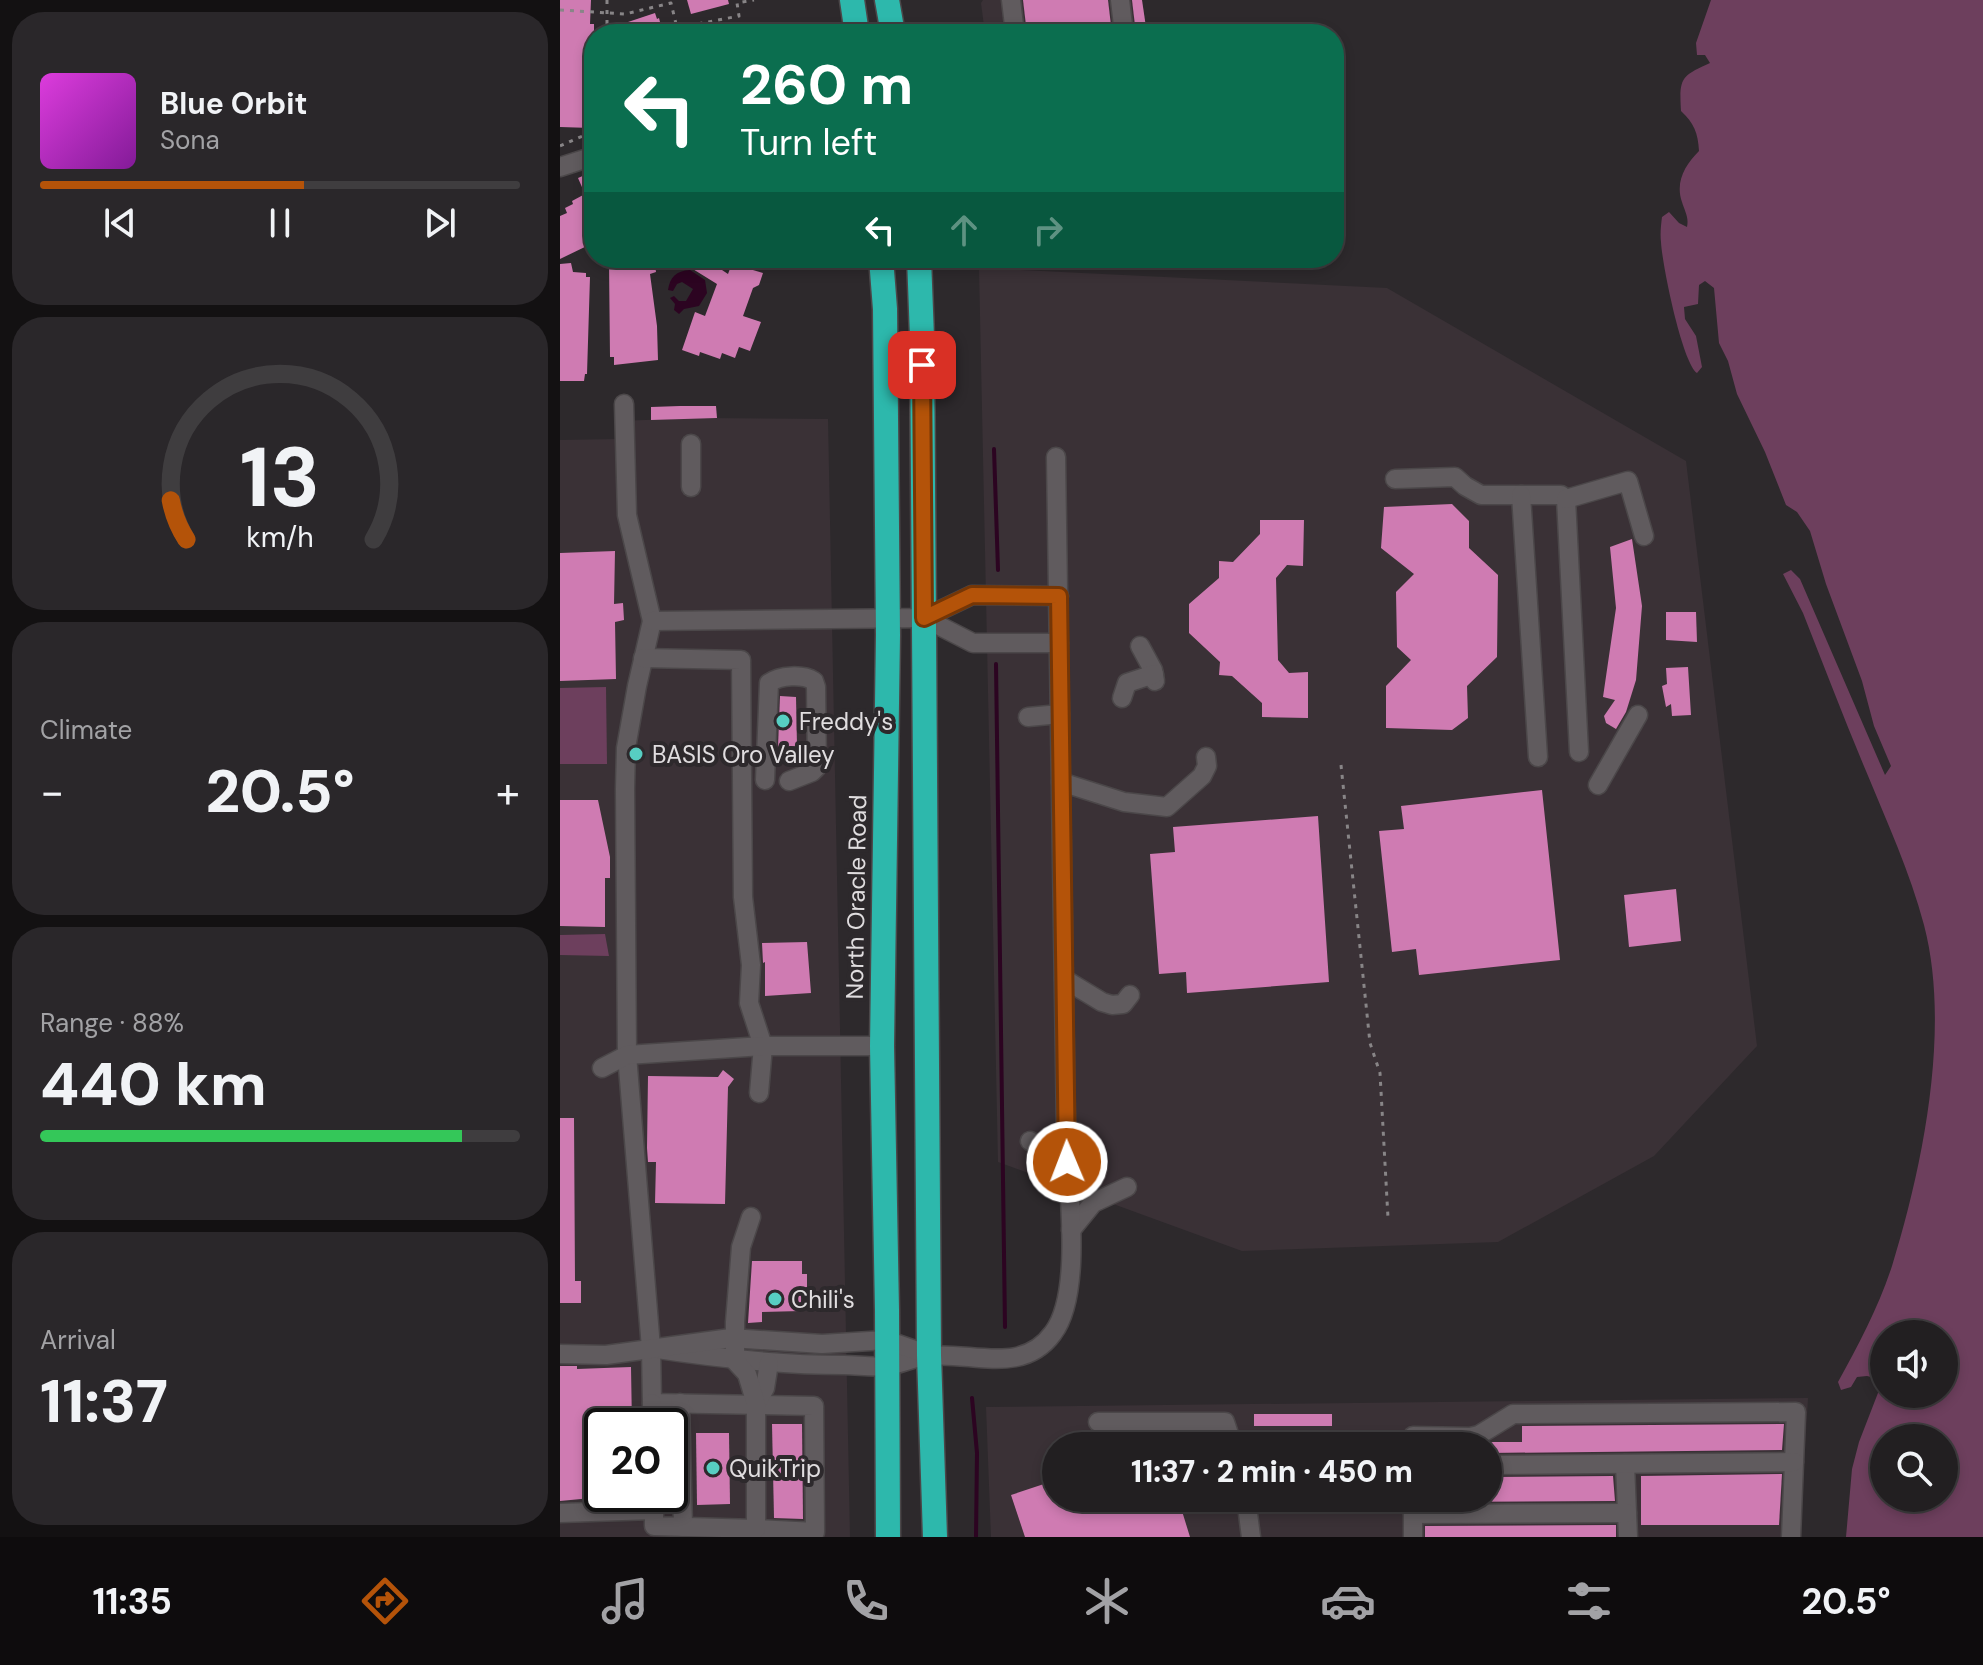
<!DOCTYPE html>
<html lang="en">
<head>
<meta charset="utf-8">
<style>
	body { margin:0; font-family:"DM Sans",sans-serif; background:#2a272a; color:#f1f3f6; height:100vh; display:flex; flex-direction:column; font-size:30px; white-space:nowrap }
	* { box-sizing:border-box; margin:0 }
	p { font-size:26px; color:#a2a2a5 }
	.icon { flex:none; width:44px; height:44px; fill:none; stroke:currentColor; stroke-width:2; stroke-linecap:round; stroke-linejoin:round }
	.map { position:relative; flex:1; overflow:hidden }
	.drawer { display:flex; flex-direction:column; gap:12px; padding:12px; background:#131112; width:560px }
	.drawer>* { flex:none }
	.hud { position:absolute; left:24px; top:24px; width:760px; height:244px; border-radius:32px; box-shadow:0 4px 12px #0003,0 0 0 2px #3f3d3f; background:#0b6e4f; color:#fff; overflow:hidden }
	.controls { position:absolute; left:1310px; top:1320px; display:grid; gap:16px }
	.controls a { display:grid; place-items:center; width:88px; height:88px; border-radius:50%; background:#221f21; box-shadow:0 4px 12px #0003,0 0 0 2px #3f3d3f; font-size:40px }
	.speed { position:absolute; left:24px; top:1408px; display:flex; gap:16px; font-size:40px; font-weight:700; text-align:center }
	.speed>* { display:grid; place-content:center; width:104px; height:104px; border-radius:50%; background:#221f21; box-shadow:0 4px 12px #0003,0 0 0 2px #3f3d3f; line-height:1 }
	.speed .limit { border:4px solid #111; border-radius:12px; background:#fff; color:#111 }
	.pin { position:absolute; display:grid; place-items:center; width:68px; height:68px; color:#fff; margin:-34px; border-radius:16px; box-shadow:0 4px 12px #0006 }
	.me { position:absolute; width:88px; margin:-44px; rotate:359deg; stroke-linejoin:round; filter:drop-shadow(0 0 6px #0008) }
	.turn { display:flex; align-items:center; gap:28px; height:168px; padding:0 24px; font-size:36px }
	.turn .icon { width:104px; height:104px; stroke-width:2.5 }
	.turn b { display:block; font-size:56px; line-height:68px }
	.lanes { display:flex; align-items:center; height:76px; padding:0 24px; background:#0003; justify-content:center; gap:40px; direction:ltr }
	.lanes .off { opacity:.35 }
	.big { font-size:60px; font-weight:800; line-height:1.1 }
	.drawer .tile { flex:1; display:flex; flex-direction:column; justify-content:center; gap:12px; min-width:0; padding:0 28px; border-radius:32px; background:#2a272a }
	.drawer .dial { align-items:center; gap:0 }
	.dial svg { height:208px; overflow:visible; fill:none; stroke:#3f3d3f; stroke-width:7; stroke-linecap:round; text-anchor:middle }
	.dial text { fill:#f1f3f6; stroke:none }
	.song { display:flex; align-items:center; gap:24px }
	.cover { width:96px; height:96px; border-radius:12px; background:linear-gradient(135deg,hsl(300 70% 55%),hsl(290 70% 35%)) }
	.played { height:8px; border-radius:4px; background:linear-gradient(90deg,#b45309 55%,#3f3d3f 55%) }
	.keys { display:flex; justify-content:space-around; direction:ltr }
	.heat { display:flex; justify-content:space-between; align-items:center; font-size:44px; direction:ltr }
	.charge { height:12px; border-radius:6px; background:linear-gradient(90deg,#34c759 88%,#3f3d3f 0) }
	.trip { position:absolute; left:482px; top:1432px; width:460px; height:80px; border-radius:40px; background:#221f21; box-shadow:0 4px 12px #0003,0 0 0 2px #3f3d3f; font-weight:800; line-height:80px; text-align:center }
	.tab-bar { display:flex; height:128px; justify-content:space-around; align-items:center; background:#0e0c0d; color:#a2a2a5 }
	.tab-bar .icon { width:56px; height:56px }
	.tab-bar .current { color:#b45309 }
	.tab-bar b { font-size:36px; color:#f1f3f6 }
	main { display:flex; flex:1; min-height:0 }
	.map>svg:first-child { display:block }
	.built { fill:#3a3136; fill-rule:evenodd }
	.green { fill:#6d3f5d; fill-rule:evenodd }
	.water { fill:#2c0421 }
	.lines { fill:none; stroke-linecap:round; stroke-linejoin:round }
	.stream { stroke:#2c0421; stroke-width:4 }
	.building { fill:#cf7bb2 }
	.minor-casing { stroke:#4b4749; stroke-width:21 }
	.highway-casing { stroke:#4b4749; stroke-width:27 }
	.path { stroke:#888587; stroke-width:3; stroke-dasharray:4 6; stroke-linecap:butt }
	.minor { stroke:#605b5e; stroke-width:18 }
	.highway { stroke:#2db8ac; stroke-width:24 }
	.route-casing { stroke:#753606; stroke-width:20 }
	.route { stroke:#b45309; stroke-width:14 }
	.poi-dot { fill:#57cec2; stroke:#2d292c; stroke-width:3 }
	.labels { text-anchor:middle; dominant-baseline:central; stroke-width:8; stroke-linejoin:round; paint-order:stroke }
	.poi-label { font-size:24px; fill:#e0dddf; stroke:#2d292c; text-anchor:start }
	.street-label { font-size:24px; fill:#e0dddf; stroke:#2d292c }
</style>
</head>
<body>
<main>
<section class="drawer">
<div class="tile">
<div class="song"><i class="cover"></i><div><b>Blue Orbit</b><p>Sona</p></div></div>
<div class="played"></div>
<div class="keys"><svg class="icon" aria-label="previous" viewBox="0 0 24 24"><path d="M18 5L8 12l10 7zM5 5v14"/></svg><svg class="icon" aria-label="pause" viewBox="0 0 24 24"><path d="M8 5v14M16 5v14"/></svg><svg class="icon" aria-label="next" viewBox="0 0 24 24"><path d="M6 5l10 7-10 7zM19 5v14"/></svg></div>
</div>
<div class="tile dial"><svg viewBox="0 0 100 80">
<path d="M14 69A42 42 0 1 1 86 69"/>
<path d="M14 69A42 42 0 0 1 8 54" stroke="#b45309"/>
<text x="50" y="56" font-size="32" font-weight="700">13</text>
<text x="50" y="72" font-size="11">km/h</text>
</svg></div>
<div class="tile"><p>Climate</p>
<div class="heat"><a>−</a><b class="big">20.5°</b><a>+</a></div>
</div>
<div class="tile"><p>Range · 88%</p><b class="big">440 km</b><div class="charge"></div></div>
<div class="tile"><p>Arrival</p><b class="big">11:37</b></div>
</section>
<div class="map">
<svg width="1423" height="1537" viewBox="0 0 1423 1537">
	<rect width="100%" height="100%" fill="#2d292c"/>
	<g class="built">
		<path d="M423,0H582L587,34H425L421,3Z"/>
		<path d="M419,268L827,288L1126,461L1197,1046L1094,1156L938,1242L682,1251L438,1162Z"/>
		<path d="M141,418L268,419L290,1537H0V440L58,439L57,421ZM42,1426H110V1494H42Z"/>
		<path d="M1248,1398L1240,1537H431L426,1407ZM496,1446H928V1498H496Z"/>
	</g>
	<g class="green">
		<path d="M1151,0H1423V1537H1286L1292,1469L1299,1442L1323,1380L1307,1376L1297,1377L1291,1387L1281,1390L1278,1382C1298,1346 1319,1306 1332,1266C1363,1166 1391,1028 1364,925C1350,872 1327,822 1306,771C1284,719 1264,666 1243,613L1223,574L1231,570L1240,579L1325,775L1331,766L1314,726L1302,681L1266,584L1250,531L1237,512L1226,505L1205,452L1177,394L1168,361L1159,343L1154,288L1145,281L1139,285L1138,304L1124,307L1125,319L1136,336L1142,367L1137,373C1122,362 1102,264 1101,242C1100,234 1101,225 1102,217L1109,212L1119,223L1127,227C1129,217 1125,212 1122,202C1115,182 1125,165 1139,151C1138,133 1134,123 1121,111C1119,78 1121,76 1150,63L1145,55H1137L1136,43ZM1384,1334V1394H1324V1334ZM1384,1438V1498H1324V1438Z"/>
		<path d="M46,687L47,764H0V688Z"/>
		<path d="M45,934L49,956L0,955V935Z"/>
	</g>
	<path class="water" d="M130,270L145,280L147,293L139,306L124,309L119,314L114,310L115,304L110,298L114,296L119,301H126L133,289L122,282L117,284L113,291L108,290C110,277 116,271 130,270Z"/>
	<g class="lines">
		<g class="stream">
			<path d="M434,449L438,570"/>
			<path d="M436,664L445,1327"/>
			<path d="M412,1398L417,1453L416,1537"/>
		</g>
	</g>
	<g class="building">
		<path d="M0,0H31L30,24H34V37H31V128L0,127Z"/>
		<path d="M127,0H168L169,4L131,14Z"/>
		<path d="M463,0H548L552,34H467Z"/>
		<path d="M572,0H582L587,34H576Z"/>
		<path d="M95,13L97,19L99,18L103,34H62L59,25Z"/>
		<path d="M34,171V220L31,244L0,259V216L7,213L5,208L13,204L12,201L25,194L18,178Z"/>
		<path d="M53,258H94L96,272L90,274L97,326L98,360L54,365V357H50L49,262H53Z"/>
		<path d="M115,258H144L168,274L171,266L175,267L176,265L203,273L199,285L193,288L183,316L201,322L190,351L179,347L175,358L162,353L160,359L140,352L139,356L122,350L135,312L145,316L157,284Z"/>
		<path d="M11,263L13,272L26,273V277H30L27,374H25L24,381H0V264Z"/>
		<path d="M120,406H156L157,418L91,420V407Z"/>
		<path d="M892,504L909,521V548L938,575L937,657L907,686L908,718L892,730L826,728V686L851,660L837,647L836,592L854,574L821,548L824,507Z"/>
		<path d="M700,520H744L743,566L727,565L716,578L718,660L729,673L748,672V718L702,717V703L672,676L659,675L660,662L629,633V604L659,578V561L673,562L700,534Z"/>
		<path d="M1072,539L1082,606L1076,680L1066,712L1056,729L1046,723L1044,716L1055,700L1043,697L1056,608L1050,547Z"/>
		<path d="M55,551L54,604L63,603L64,620L55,622L56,679L0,681V553Z"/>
		<path d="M1106,612H1136L1137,642L1106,640Z"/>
		<path d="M1128,667L1131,715L1112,716L1111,704L1106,707L1102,686L1107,684L1106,668Z"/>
		<path d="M220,696L236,697L237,746L218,747Z"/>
		<path d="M982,790L1000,960L859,975L856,949L832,952L819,831L844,829L841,806Z"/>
		<path d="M0,800H38L50,857V878H45V927L0,926Z"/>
		<path d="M758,816L769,982L627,993L626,972L599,974L590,854L615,852L613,827Z"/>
		<path d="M1116,889L1121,941L1069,947L1064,895Z"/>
		<path d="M247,942L251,993L205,996V962L203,963L202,943Z"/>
		<path d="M163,1070L174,1079L168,1087L165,1204L95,1203L96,1162H88L87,1148L88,1076L158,1077Z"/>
		<path d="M0,1118H14L15,1281H21V1303H0Z"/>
		<path d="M192,1261H242V1274H247V1287L241,1288V1311L202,1312V1322L188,1323Z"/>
		<path d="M0,1366H17V1369L71,1367L72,1426H42V1497L0,1501Z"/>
		<rect x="694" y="1414" width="78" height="12"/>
		<path d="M212,1424H242L243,1519L214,1518Z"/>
		<path d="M1224,1424L1222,1450L928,1453V1444L931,1442H962V1426Z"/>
		<path d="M136,1433H169L170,1504L137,1505Z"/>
		<path d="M642,1434H649L653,1446H612V1444Z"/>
		<path d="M1222,1474L1219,1525H1081V1476Z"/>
		<path d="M1053,1476L1055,1501L865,1502V1498H928V1477Z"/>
		<path d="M496,1480V1498H618L630,1537H465L451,1495Z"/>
		<path d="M1056,1525V1537H865V1526Z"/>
	</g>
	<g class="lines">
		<g class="minor-casing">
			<g id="minor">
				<path d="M451,0L455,34"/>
				<path d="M560,0L564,34"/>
				<path d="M0,167L34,156"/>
				<path d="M64,404L67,515L92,621L77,686L66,748L65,789L67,1055L91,1348L92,1403L254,1406L255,1532L196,1529"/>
				<path d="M131,444V487"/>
				<path d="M835,479L895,477L905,486L921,495H1001L1006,499L1019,752"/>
				<path d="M961,495L978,757"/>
				<path d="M1006,499L1068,481L1084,536"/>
				<path d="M364,618L413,643H499"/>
				<path d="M92,621L364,618L412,595L499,596"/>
				<path d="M580,646L593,670L595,681"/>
				<path d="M83,658L181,660L183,897L191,965L189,1003L203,1046L199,1093"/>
				<path d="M562,698L567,683L594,674"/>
				<path d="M468,717L500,714"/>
				<path d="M205,780L209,683C220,675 243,674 254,681L256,687L257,767L252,772L229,781"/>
				<path d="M501,782L564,802L607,807L642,776L647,766L646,757"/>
				<path d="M1038,785L1078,715"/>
				<path d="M504,979L542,1002L552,1005L563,1004L570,995"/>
				<path d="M42,1068L67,1055L203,1046H322"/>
				<path d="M470,1141L507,1162"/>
				<path d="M511,1230L533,1203L567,1187"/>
				<path d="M91,1348C155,1358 219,1365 284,1365C298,1365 313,1368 327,1366C341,1364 354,1357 368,1356C411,1351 462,1376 493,1333C524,1292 507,1182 506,1130L496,457"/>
				<path d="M0,1354L46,1355L171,1338L262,1344L326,1340L369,1355"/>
				<path d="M92,1403V1426"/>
				<path d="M120,1403L123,1527"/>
				<path d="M196,1404L205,1388L209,1363"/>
				<path d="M538,1422H665L673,1446"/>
				<path d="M853,1446V1436L910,1437L919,1435L953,1414L1236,1412L1231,1537"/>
				<path d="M1065,1464L1068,1537"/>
				<path d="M928,1465L1234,1462"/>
				<path d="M94,1494V1526L196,1529V1404L187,1374L175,1361V1322L181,1247L191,1217"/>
				<path d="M686,1498L691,1537"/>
				<path d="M0,1513L94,1510"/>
				<path d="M853,1514L1067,1513"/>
				<path d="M853,1537V1498"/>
			</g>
		</g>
		<g class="highway-casing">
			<g id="highway">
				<path d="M292,0L297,34"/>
				<path d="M327,0L333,34"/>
				<path d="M321,258L325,309L328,635L322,1046L327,1310L328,1537"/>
				<path d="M359,258L362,337L369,1355L375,1537"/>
			</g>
		</g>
		<g class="path">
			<path d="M47,0V34"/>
			<path d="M0,10L65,14L111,3L117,28L179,16L177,3L194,0"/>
			<path d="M0,146L34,131"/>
			<path d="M781,765L810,1043L820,1073L828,1218"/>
		</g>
		<use href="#minor" class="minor"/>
		<use href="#highway" class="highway"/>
	</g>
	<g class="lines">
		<g class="route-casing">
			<path id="route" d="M362,365L364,618L412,595L499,596L507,1162"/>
		</g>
		<use href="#route" class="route"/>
	</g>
	<g class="poi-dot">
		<circle cx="223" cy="721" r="8"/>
		<circle cx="76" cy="754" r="8"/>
		<circle cx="215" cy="1299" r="8"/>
		<circle cx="153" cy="1468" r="8"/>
	</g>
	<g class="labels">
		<g class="poi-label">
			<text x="239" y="721">Freddy's</text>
			<text x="92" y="754">BASIS Oro Valley</text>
			<text x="231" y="1299">Chili's</text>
			<text x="169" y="1468">QuikTrip</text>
		</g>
		<g class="street-label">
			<text transform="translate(296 897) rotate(-89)">North Oracle Road</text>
		</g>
	</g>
</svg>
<div class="controls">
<a><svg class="icon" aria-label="sound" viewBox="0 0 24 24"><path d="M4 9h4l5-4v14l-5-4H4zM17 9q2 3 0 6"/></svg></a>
<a><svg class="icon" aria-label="search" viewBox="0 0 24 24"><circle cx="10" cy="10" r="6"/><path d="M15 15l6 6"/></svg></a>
</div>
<div class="speed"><div class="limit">20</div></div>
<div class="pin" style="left:362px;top:365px;background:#d93025"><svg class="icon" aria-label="arrive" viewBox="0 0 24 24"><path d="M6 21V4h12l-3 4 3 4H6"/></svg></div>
<svg class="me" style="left:507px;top:1162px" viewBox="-20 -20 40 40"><circle r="17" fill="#b45309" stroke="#fff" stroke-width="3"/><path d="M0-11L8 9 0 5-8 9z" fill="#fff"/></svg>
<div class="trip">11:37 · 2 min · 450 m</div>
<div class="hud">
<div class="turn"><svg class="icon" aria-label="left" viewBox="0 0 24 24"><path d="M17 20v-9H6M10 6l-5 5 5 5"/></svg><div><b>260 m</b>Turn left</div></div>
<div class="lanes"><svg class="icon" aria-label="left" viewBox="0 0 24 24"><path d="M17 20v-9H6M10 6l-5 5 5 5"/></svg><svg class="icon off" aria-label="ahead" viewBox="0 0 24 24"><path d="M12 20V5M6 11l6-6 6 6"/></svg><svg class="icon off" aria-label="right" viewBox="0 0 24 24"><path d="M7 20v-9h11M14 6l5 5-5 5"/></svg></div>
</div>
</div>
</main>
<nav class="tab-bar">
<b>11:35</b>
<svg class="icon current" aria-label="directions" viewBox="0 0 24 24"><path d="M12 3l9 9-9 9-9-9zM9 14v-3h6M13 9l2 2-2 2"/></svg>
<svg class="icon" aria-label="music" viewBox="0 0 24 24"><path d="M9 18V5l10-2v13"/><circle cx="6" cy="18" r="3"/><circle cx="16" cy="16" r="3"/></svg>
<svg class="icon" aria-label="phone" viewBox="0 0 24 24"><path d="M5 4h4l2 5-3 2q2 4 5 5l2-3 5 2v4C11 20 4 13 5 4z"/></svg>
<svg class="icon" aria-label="climate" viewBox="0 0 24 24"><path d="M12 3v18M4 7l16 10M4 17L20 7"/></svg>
<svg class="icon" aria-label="car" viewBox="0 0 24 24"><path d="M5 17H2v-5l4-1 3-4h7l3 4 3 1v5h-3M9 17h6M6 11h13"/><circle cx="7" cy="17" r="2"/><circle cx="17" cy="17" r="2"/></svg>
<svg class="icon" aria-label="filters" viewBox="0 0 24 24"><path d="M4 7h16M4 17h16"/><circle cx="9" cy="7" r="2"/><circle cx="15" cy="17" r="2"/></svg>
<b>20.5°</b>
</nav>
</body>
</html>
